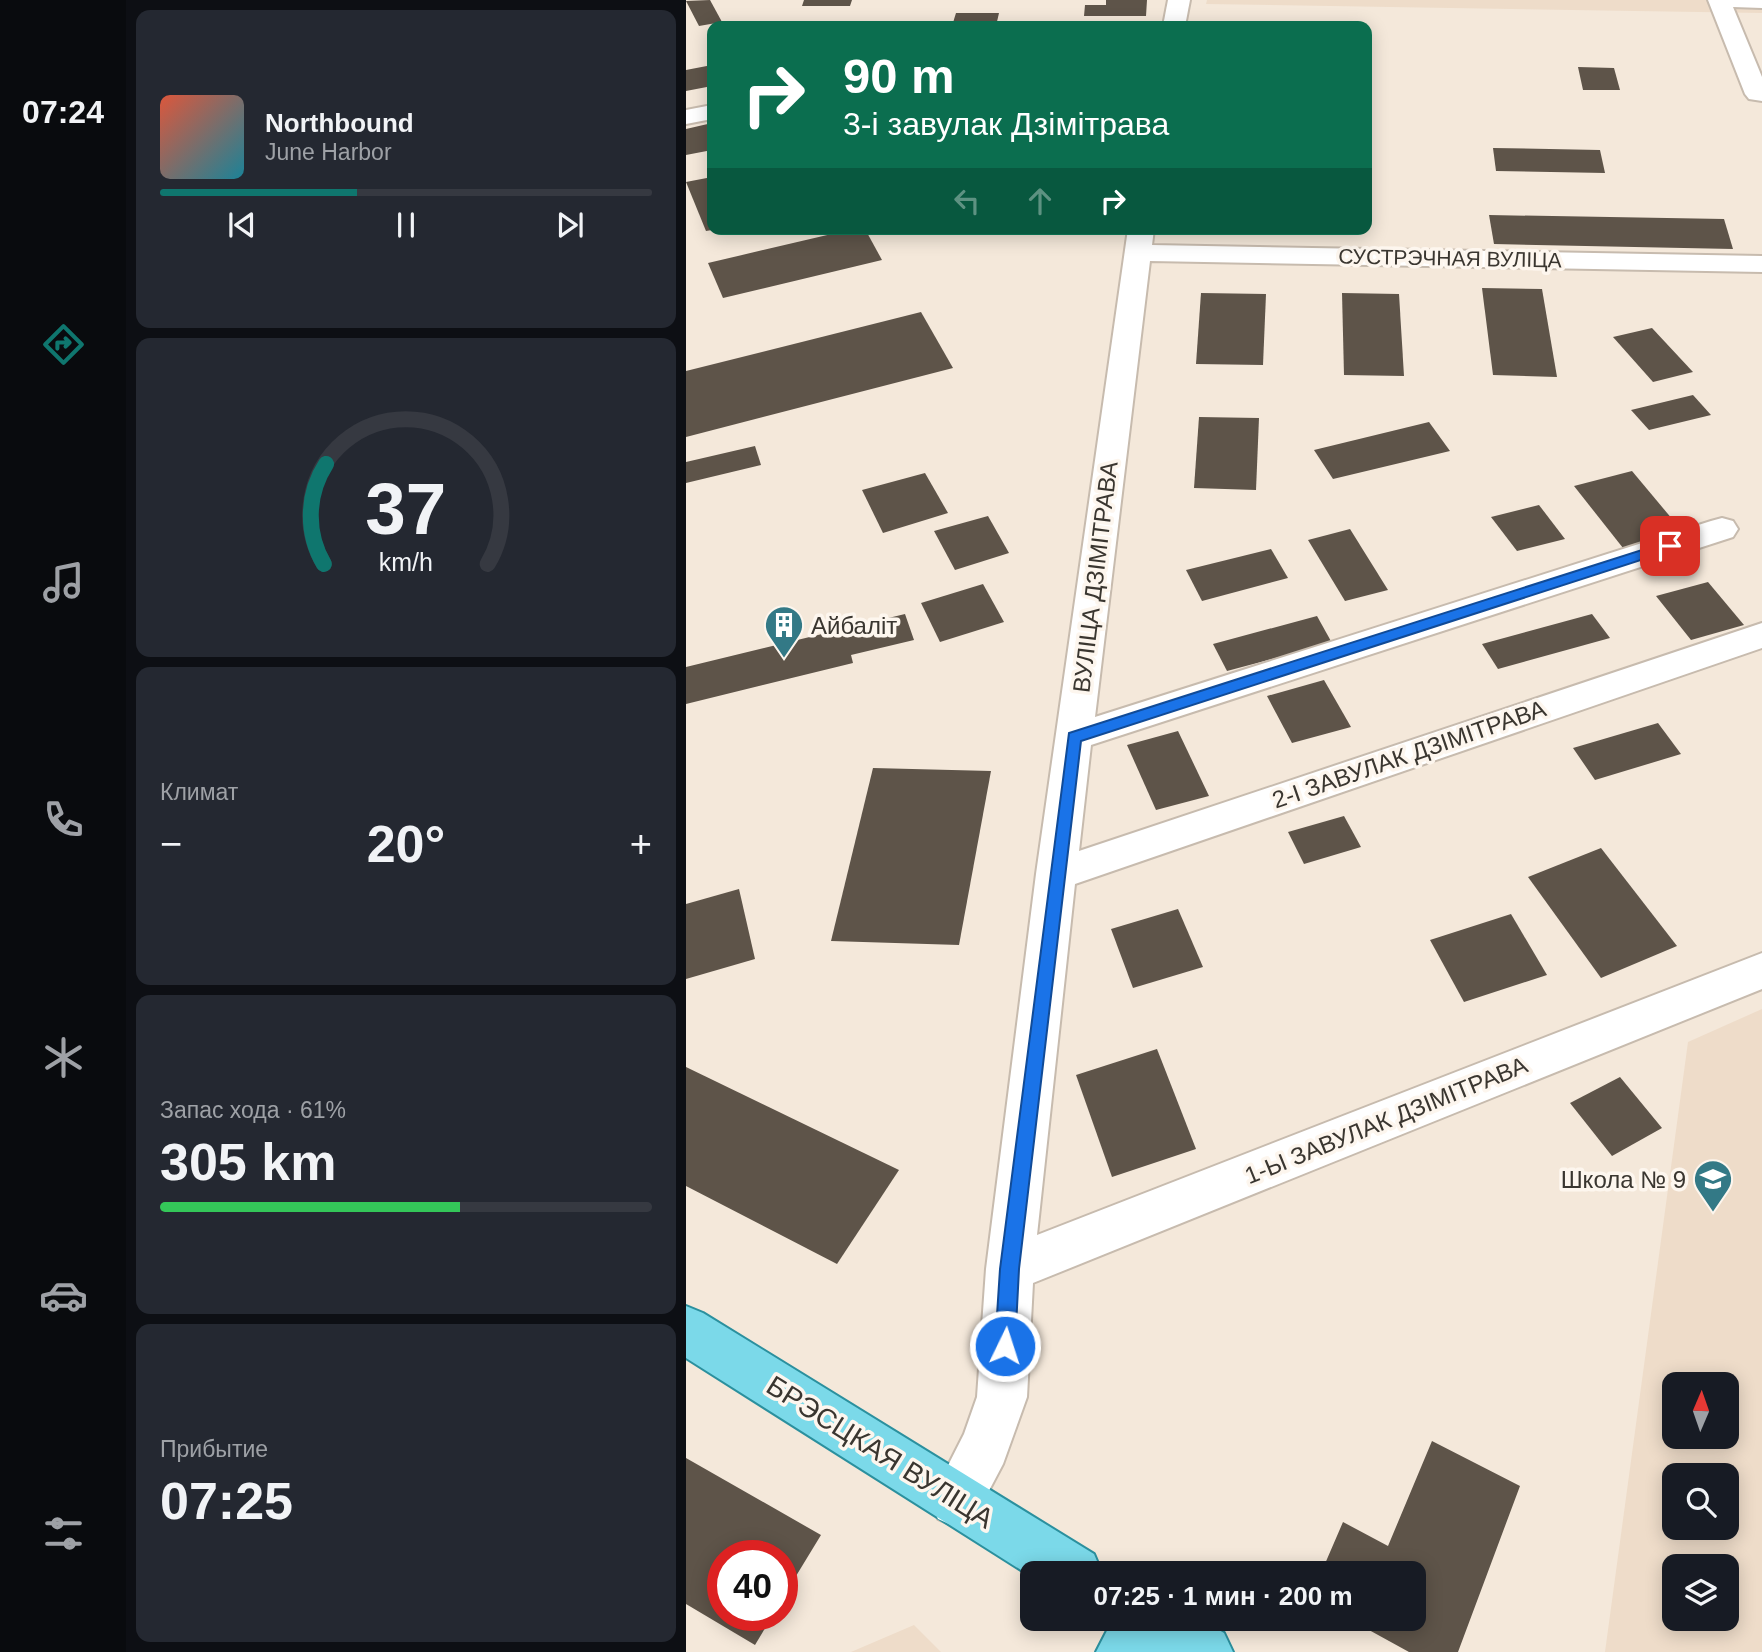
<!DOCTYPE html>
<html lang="ru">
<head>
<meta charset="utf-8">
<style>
	body { margin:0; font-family:Helvetica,sans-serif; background:#242831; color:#f1f3f6; height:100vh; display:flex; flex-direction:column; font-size:26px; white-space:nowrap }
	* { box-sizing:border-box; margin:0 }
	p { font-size:23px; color:#9ea1a6 }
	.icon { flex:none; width:38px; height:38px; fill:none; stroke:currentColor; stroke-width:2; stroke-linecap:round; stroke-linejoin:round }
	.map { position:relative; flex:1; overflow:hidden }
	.details { display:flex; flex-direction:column; gap:10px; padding:10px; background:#0d0f14; width:560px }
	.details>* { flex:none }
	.guide { position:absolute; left:21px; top:21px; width:665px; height:214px; border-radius:14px; box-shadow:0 4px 18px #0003; background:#0b6e4f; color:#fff; overflow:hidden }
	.needle { width:46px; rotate:2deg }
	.fabs { position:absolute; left:976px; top:1372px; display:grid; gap:14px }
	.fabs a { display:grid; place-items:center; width:77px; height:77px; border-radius:14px; background:#171b24; box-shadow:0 4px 18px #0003; font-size:35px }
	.speed { position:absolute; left:21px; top:1540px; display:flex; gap:14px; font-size:35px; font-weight:700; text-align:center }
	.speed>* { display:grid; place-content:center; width:91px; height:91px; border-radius:50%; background:#171b24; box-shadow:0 4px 18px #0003; line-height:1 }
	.speed .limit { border:10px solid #d22; background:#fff; color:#111 }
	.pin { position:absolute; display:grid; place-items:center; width:60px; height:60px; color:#fff; margin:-30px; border-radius:14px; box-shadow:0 4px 10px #0006 }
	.me { position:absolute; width:77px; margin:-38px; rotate:4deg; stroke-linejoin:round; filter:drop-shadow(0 0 5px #0008) }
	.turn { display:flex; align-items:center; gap:24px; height:147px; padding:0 21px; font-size:32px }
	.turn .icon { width:91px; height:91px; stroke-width:2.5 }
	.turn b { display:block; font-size:49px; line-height:60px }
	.lanes { display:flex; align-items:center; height:66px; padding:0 21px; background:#0003; justify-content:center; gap:35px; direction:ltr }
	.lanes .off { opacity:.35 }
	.big { font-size:52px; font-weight:600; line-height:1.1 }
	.details .card { flex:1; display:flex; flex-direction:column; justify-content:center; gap:10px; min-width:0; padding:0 24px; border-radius:14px; background:#242831 }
	.details .dial { align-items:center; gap:0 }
	.dial svg { height:182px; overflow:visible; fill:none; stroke:#363941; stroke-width:7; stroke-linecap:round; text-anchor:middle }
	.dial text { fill:#f1f3f6; stroke:none }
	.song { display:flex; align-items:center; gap:21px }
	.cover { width:84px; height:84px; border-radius:10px; background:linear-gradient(135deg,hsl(10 70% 55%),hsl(190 70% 35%)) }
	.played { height:7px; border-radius:4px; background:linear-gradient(90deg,#0f766e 40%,#363941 40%) }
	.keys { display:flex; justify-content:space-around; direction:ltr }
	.heat { display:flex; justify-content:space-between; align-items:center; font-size:38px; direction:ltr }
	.charge { height:10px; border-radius:5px; background:linear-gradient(90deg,#34c759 61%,#363941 0) }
	.trip { position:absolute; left:334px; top:1561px; width:406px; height:70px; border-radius:14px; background:#171b24; box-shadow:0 4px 18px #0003; font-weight:600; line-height:70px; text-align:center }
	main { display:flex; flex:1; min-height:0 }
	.tabs { display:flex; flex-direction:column; width:126px; justify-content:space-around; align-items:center; background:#090b0e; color:#9ea1a6 }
	.tabs .icon { width:49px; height:49px }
	.tabs .on { color:#0f766e }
	.tabs b { font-size:32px; color:#f1f3f6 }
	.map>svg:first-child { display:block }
	.built { fill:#eedcc9; fill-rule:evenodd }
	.building { fill:#5e5449 }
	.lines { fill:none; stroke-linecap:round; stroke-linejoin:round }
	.minor-casing { stroke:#c7bbae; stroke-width:4 }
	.major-casing { stroke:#2b909e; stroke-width:4 }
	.minor { fill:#fff; fill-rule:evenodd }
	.major { fill:#7bd9e9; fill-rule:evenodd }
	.route { fill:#1a73e8; stroke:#114b97; stroke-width:2 }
	.labels { text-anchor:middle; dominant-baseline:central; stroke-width:7; stroke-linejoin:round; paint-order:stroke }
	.far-street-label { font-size:21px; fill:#3a3630; stroke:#fdf6ee }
	.street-label { font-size:24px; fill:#3a3630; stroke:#fdf6ee }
	.poi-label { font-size:24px; fill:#3a3630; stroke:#fdf6ee; text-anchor:start }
	.near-street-label { font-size:28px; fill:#3a3630; stroke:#fdf6ee }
</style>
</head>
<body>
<main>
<nav class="tabs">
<b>07:24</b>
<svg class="icon on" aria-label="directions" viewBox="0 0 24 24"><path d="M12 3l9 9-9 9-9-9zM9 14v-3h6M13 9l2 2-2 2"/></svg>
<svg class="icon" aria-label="music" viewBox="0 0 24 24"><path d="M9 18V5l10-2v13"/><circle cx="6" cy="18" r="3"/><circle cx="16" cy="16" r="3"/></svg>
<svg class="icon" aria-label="phone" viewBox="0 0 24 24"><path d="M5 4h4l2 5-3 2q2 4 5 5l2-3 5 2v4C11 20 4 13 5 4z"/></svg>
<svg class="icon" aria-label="climate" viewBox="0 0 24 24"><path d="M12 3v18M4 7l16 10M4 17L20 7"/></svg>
<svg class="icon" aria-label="car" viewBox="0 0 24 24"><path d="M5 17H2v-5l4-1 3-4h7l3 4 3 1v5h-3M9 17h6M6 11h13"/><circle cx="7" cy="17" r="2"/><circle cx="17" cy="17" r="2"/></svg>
<svg class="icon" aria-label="filters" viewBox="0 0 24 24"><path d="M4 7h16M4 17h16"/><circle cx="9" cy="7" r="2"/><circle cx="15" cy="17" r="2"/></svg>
</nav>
<section class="details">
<div class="card">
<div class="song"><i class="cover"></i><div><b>Northbound</b><p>June Harbor</p></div></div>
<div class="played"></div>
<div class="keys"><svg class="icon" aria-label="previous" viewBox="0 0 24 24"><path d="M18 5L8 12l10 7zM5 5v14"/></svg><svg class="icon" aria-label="pause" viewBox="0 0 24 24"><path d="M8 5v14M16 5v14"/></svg><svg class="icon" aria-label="next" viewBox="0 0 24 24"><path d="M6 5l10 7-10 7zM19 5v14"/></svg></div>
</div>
<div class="card dial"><svg viewBox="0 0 100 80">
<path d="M14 69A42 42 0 1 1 86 69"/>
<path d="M14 69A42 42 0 0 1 15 25" stroke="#0f766e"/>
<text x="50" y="56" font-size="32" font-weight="700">37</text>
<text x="50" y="72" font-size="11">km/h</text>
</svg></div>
<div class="card"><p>Климат</p>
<div class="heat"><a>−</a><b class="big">20°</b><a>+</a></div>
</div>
<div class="card"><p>Запас хода · 61%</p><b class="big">305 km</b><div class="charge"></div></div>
<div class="card"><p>Прибытие</p><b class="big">07:25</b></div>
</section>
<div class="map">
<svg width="1076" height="1652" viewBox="0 0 1076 1652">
	<rect width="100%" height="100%" fill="#f4e8da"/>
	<g class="built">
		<path d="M521,0H1076V13L520,4Z"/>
		<path d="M1076,1009V1652H919L1002,1042ZM989,1384H1041V1437H989ZM989,1475H1041V1528H989ZM989,1566H1041V1619H989Z"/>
		<path d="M228,1625L255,1652H165Z"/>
	</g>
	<g class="building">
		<path d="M24,0L36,22L13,26L0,1Z"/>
		<path d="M118,0H166L164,6H116Z"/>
		<path d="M420,0H461L460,16H398L399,5H420Z"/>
		<path d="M270,13H313L310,26H266Z"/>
		<path d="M26,65V86L0,91V70Z"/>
		<path d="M892,67L928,68L934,90H897Z"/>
		<path d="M26,123V150L0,155V129Z"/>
		<path d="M807,148L914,150L919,173L810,171Z"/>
		<path d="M26,177V230L20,231L0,182Z"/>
		<path d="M803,215L1038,219L1047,249L808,244Z"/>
		<path d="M167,229H179L196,260L37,298L22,263Z"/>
		<path d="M796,288L856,289L871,377L807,375Z"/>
		<path d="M515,293L580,294L577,365L510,364Z"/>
		<path d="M656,293L713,294L718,376L658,375Z"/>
		<path d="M235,312L267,368L0,437V371Z"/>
		<path d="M966,328L1007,372L967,382L927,337Z"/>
		<path d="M1007,395L1025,415L963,430L945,410Z"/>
		<path d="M513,417L573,418L570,490L508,488Z"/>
		<path d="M743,422L764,451L647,479L628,450Z"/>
		<path d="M69,446L75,465L0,483V462Z"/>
		<path d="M946,471L997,532L937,548L888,486Z"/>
		<path d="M239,473L262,513L197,533L176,490Z"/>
		<path d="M853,505L879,539L831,551L805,517Z"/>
		<path d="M302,516L323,553L269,570L248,531Z"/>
		<path d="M664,529L702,590L659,601L622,540Z"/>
		<path d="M585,549L602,578L516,601L500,570Z"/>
		<path d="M1022,582L1058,625L1005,640L970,596Z"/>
		<path d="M297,584L318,622L254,642L235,603Z"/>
		<path d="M219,614L228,640L165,655L167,663L0,704V667Z"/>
		<path d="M906,614L924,638L812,669L796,644Z"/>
		<path d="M631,616L646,643L541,671L527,644Z"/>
		<path d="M638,680L665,727L606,743L581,696Z"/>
		<path d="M972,723L995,754L909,780L887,748Z"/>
		<path d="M492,731L523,796L470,810L441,745Z"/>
		<path d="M187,768L305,771L273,945L145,941Z"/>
		<path d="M658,816L675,847L618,864L602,832Z"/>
		<path d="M915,848L991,946L915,978L842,877Z"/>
		<path d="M53,889L69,959L0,979V904Z"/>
		<path d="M492,909L517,967L447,988L425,929Z"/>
		<path d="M825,914L861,975L778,1002L744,940Z"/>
		<path d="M471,1049L510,1149L426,1177L390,1075Z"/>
		<path d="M0,1067L213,1170L151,1264L0,1186Z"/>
		<path d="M934,1077L976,1128L926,1156L884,1103Z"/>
		<path d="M746,1441L834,1486L772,1652H723L663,1619H728V1573H635L657,1522L702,1546Z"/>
		<path d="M0,1458L135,1535L96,1599V1556H37V1615H87L69,1645L0,1604Z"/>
	</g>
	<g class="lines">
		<g class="minor-casing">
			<g id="minor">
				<path d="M482,0H504L499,26H477Z"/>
				<path d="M1022,0H1076V8L1047,7L1076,77V101L1063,99L1059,94Z"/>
				<path d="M26,105V119L0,124V110Z"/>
				<path d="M442,229H468L466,245L1076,256V272L464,261L409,717L1025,521L1036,518L1047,521L1052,529L1047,537L405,745L393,851L1076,623V648L389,884L351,1235L1076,953V989L347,1283L341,1397L317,1464L288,1519L270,1527L252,1519L244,1501L278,1434L291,1397L300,1269L350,874Z"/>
			</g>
		</g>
		<g class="major-casing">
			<g id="major">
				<path d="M0,1306L17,1313L408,1554L416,1573H346V1577L0,1358Z"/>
				<path d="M427,1619H515L538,1633L547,1652H410Z"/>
			</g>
		</g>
		<use href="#minor" class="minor"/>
		<use href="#major" class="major"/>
	</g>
	<path class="route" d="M984,541L991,546L989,549L395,741L333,1269L329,1346L326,1353L319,1356L312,1353L309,1346L314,1269L383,733Z"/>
	<defs>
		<g id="building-pin" transform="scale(2.0125)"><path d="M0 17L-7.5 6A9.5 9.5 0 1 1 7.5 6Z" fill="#337986" stroke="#fdf6ee"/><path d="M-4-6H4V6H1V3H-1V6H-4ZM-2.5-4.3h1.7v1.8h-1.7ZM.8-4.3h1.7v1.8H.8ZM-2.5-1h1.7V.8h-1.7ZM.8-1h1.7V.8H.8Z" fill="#fff"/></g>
		<g id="school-pin" transform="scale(2.0125)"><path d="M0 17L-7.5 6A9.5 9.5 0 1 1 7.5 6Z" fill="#337986" stroke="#fdf6ee"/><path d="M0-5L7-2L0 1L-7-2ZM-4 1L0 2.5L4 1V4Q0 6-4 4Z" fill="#fff"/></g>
	</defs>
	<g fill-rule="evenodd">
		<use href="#building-pin" x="98" y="625"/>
		<use href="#school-pin" x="1027" y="1179"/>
	</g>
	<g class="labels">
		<g class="far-street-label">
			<text transform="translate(764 258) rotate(1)">СУСТРЭЧНАЯ ВУЛІЦА</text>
		</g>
		<g class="street-label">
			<text transform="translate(409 577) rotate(-83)">ВУЛІЦА ДЗІМІТРАВА</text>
			<text transform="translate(723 754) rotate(-19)">2-І ЗАВУЛАК ДЗІМІТРАВА</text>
			<text transform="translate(700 1120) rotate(-22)">1-Ы ЗАВУЛАК ДЗІМІТРАВА</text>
		</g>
		<g class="poi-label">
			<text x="125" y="625">Айбаліт</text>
			<text x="1000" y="1179" text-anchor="end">Школа № 9</text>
		</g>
		<g class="near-street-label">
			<text transform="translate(194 1452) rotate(32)">БРЭСЦКАЯ ВУЛІЦА</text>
		</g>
	</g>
</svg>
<div class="fabs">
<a><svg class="needle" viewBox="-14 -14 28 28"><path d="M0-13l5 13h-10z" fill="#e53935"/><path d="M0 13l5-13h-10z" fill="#9ea1a6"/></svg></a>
<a><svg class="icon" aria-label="search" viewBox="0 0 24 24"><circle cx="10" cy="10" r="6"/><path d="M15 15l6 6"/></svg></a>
<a><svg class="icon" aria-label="layers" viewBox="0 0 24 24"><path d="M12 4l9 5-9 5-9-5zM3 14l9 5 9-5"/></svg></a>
</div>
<div class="speed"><div class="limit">40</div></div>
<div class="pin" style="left:984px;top:546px;background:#d93025"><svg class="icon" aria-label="arrive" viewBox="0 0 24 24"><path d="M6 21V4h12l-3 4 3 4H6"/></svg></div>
<svg class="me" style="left:319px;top:1346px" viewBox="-20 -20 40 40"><circle r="17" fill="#1a73e8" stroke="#fff" stroke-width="3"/><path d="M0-11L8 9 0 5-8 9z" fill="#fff"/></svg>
<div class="trip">07:25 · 1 мин · 200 m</div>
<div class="guide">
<div class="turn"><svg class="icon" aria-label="right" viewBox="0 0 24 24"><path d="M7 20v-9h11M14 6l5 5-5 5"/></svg><div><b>90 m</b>3-і завулак Дзімітрава</div></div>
<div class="lanes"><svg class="icon off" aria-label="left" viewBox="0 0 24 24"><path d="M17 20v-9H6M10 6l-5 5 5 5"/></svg><svg class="icon off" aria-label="ahead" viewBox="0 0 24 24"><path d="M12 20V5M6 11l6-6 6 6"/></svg><svg class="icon" aria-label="right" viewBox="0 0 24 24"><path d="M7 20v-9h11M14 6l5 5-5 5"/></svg></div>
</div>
</div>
</main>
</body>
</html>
